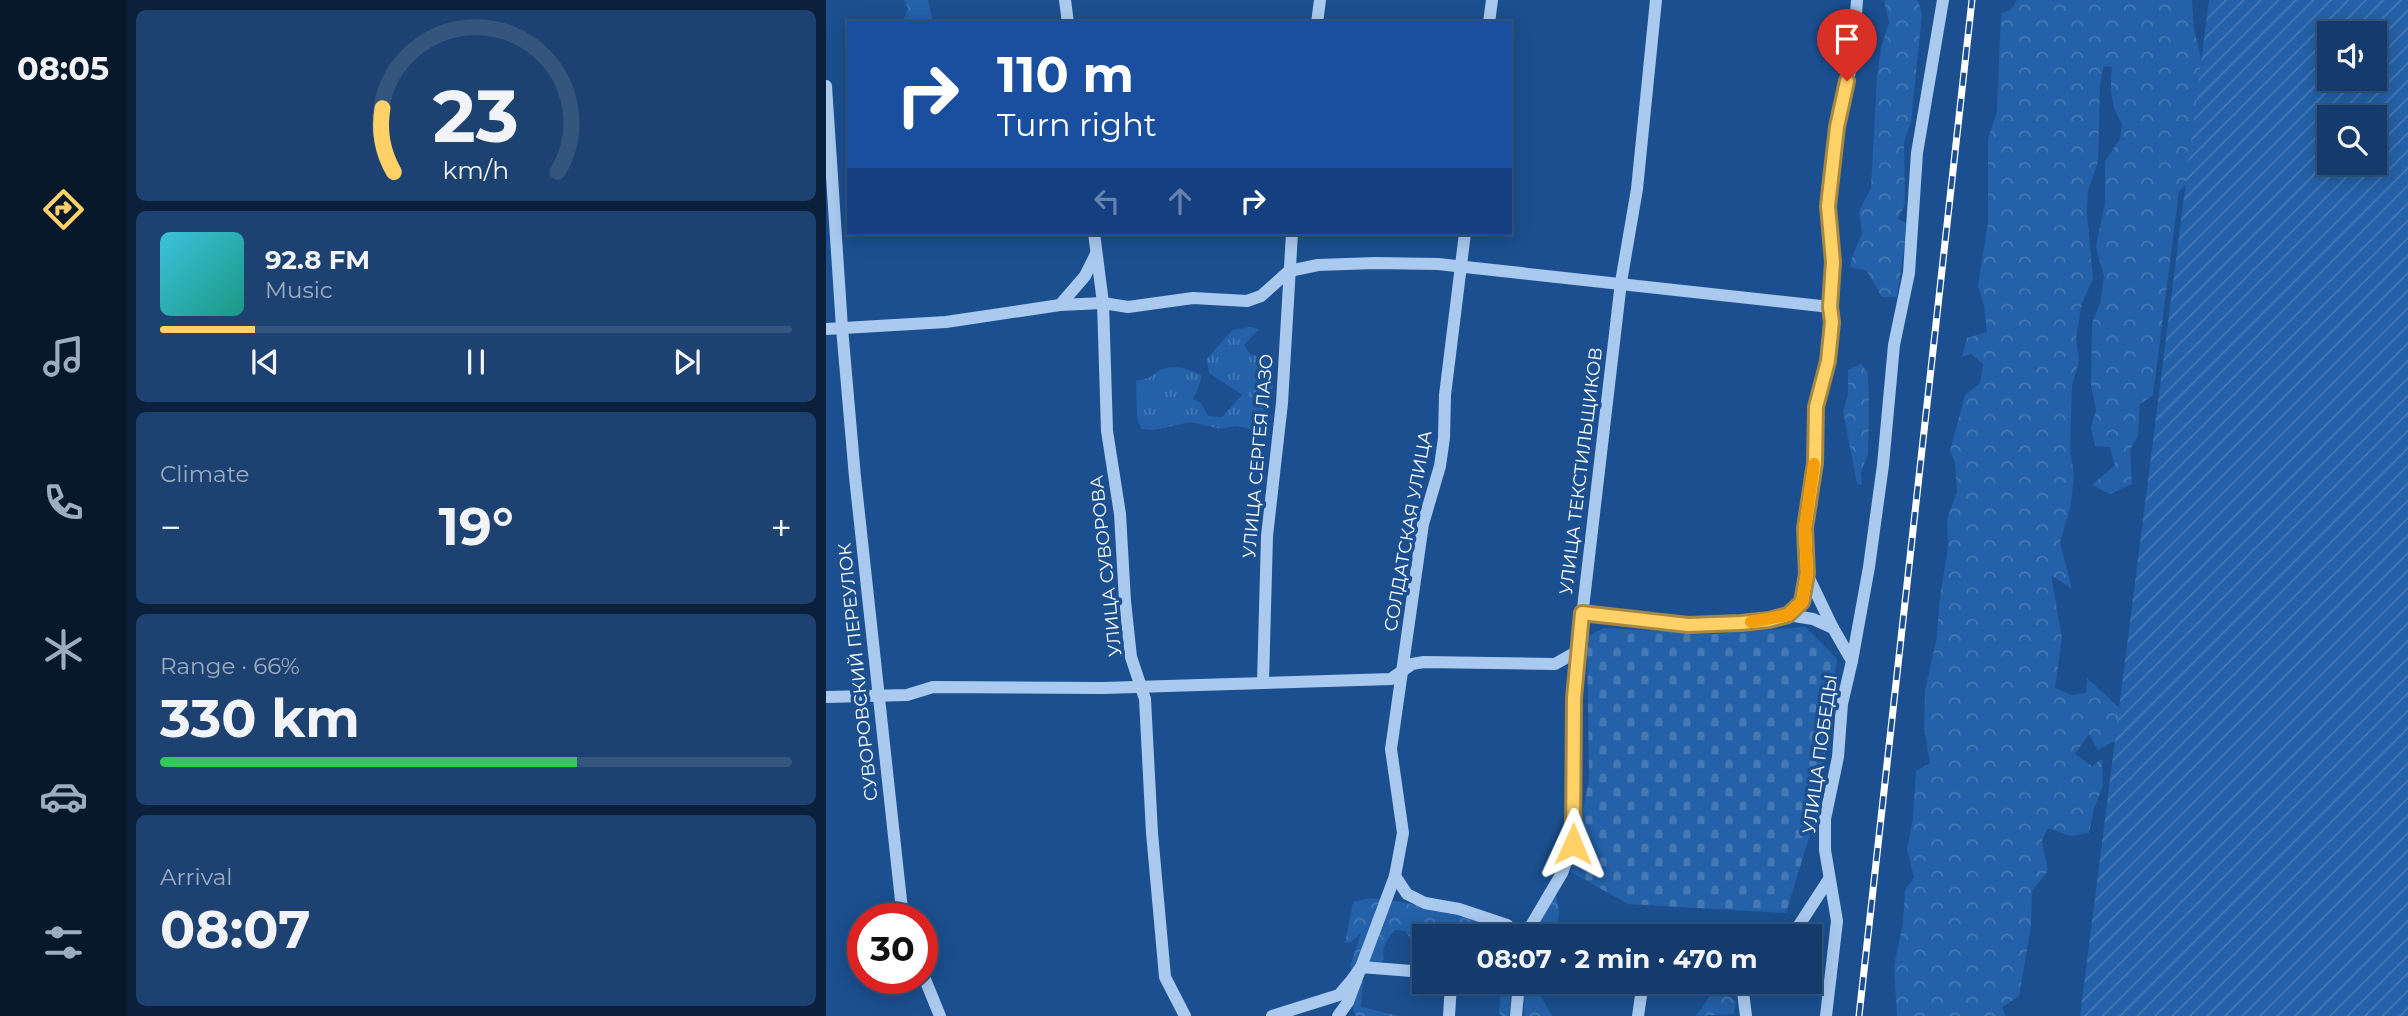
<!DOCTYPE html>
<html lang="en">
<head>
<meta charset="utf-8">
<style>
	body { margin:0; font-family:Montserrat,sans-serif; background:#1d4271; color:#f1f3f6; height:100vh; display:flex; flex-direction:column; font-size:26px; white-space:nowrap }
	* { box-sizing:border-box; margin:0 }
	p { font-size:23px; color:#9dadc1 }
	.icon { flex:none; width:38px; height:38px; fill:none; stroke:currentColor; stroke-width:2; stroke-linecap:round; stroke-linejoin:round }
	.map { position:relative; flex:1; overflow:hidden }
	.side { display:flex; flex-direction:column; gap:10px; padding:10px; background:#0b203b; width:700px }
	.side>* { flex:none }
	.hud { position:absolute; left:21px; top:21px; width:665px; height:214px; border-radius:0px; box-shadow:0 4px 18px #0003,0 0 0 2px #33557e; background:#1a4fa0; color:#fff; overflow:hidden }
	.tools { position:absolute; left:1491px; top:21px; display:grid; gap:14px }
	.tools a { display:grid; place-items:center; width:70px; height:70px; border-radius:0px; background:#143b6b; box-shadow:0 4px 18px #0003,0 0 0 2px #33557e; font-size:35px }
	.speed { position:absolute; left:21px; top:903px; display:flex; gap:14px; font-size:35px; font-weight:700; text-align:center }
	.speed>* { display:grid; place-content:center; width:91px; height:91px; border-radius:50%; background:#143b6b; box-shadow:0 4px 18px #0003,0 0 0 2px #33557e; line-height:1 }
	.speed .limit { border:10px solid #d22; background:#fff; color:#111 }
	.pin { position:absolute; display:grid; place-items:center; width:60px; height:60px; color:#fff; margin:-72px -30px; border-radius:50% 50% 50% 0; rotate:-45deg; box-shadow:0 0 7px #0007 }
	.pin .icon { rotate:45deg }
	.me { position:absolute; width:77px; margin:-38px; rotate:1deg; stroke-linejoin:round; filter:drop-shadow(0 0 5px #0008) }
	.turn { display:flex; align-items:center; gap:24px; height:147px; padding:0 35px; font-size:32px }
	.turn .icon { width:91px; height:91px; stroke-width:2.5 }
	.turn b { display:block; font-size:49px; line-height:60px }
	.lanes { display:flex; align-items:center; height:66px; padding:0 35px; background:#0003; justify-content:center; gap:35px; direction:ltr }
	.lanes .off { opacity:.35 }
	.big { font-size:52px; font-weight:700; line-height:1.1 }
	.side .tile { flex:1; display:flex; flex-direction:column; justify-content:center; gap:10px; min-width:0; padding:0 24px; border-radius:10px; background:#1d4271 }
	.side .dial { align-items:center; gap:0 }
	.dial svg { height:182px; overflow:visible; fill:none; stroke:#33557e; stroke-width:7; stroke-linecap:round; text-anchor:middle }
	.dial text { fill:#f1f3f6; stroke:none }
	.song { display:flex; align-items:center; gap:21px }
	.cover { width:84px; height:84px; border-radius:10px; background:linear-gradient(135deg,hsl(190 70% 55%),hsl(170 70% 35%)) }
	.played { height:7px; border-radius:4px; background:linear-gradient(90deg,#ffd166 15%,#33557e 15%) }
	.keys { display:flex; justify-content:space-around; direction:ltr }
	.heat { display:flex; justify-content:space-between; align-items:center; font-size:38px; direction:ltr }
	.charge { height:10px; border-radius:5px; background:linear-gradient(90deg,#34c759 66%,#33557e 0) }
	.trip { position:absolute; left:586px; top:924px; width:410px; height:70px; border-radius:0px; background:#143b6b; box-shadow:0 4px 18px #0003,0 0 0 2px #33557e; font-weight:700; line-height:70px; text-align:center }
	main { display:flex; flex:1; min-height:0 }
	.menu { display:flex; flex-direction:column; width:126px; justify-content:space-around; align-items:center; background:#08182b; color:#9dadc1 }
	.menu .icon { width:49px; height:49px }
	.menu .selected { color:#ffd166 }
	.menu b { font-size:32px; color:#f1f3f6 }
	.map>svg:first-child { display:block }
	.grass { fill:url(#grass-tufts) }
	.forest { fill:url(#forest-crowns) }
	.cemetery { fill:url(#cemetery-stones) }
	.garden { fill:url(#garden-furrows); fill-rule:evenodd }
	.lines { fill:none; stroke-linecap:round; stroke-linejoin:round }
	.minor { stroke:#a9c9ee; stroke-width:12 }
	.rail-casing { stroke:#fff; stroke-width:7 }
	.rail { stroke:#1b4f8f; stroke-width:4.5; stroke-dasharray:13; stroke-linecap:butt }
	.route-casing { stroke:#a68842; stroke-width:18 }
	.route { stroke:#ffd166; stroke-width:12 }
	.slow { stroke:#f59e0b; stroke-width:12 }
	.labels { text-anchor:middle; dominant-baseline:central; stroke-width:7; stroke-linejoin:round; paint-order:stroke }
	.street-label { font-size:18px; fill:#fff; stroke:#1b4f8f }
</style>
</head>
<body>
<main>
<nav class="menu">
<b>08:05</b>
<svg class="icon selected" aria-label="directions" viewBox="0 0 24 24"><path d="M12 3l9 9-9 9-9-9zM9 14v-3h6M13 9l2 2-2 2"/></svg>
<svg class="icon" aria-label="music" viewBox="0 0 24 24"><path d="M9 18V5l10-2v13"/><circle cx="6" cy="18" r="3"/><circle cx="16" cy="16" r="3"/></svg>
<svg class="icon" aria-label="phone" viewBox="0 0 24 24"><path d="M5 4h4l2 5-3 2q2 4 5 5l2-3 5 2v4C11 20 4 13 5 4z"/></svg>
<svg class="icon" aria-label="climate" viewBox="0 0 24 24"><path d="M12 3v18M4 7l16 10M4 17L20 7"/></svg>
<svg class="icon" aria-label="car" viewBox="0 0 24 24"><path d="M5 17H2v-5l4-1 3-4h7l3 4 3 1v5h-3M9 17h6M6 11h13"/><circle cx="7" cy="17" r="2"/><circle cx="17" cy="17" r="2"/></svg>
<svg class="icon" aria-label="filters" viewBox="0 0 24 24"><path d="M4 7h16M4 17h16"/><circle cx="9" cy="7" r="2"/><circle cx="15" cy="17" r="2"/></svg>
</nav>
<section class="side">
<div class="tile dial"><svg viewBox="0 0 100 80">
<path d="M14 69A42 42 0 1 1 86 69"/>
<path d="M14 69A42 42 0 0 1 9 41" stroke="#ffd166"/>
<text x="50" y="56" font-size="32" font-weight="700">23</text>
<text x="50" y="72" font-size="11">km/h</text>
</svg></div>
<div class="tile">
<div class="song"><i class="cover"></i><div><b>92.8 FM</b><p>Music</p></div></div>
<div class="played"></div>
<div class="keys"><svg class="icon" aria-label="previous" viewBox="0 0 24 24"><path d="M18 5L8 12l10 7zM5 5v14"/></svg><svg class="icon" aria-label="pause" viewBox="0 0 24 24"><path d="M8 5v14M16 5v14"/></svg><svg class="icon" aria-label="next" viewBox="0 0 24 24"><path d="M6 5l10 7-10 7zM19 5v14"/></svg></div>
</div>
<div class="tile"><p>Climate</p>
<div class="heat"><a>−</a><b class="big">19°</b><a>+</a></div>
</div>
<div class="tile"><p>Range · 66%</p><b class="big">330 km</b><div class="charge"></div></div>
<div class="tile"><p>Arrival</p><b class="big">08:07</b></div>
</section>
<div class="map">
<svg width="1582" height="1016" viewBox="0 0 1582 1016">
	<defs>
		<pattern id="grass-tufts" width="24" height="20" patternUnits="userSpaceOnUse" patternTransform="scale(1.75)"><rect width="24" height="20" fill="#2461a8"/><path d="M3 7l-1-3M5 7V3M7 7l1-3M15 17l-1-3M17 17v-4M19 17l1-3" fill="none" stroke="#4579b5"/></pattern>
		<pattern id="forest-crowns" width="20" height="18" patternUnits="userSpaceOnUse" patternTransform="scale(1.75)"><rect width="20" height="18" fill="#2461a8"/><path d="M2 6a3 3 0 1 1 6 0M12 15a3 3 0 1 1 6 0" fill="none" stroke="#4579b5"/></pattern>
		<pattern id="cemetery-stones" width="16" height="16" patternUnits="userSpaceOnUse" patternTransform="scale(1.75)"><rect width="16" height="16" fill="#2461a8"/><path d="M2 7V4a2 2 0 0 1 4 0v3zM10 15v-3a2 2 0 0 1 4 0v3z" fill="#4579b5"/></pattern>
		<pattern id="garden-furrows" width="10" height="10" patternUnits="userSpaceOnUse" patternTransform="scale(1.75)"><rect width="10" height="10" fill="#2461a8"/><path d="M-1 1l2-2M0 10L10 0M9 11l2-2" fill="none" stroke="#4579b5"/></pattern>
	</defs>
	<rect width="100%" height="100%" fill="#1b4f8f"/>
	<path class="grass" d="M424,327L433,329L418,345L424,354L438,358L445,373L447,387L442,398L441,423L432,430L409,426L395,429L364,422L328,430L315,429L311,416L310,380C321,380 322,378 331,372C344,363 362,368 375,375L374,383L367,399L375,403L382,416L396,417L416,395L383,373L381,359L406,330Z"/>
	<g class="forest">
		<path d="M78,0H102L107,23H76L82,8Z"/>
		<path d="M1058,0H1092L1096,15L1085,122L1078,142L1079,204L1072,219L1082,224L1071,297H1056L1041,271L1024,267L1027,254L1036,234L1033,211L1045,188L1051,77L1055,47L1063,23Z"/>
		<path d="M1191,0H1366L1368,29L1380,79L1374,170L1353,191L1327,395L1314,404L1312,436L1304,450L1306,484L1284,494L1266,485L1289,465L1284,447L1269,446L1265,427L1270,410L1265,385L1266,323L1274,304L1278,277L1270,246L1279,203V161L1294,139L1296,124C1284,105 1284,89 1286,67L1278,66L1274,84L1272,162L1262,191L1261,213L1267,279L1256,303L1250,338L1253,360L1246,386L1244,447L1248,477L1244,509L1234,542L1246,589L1225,575L1236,638L1229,688L1246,695L1260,693L1261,678L1300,714L1295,738L1272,750L1263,734L1249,754L1266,766L1276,759L1277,785L1268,809L1263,833L1245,836L1222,828L1216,841L1222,871L1206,891L1205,926L1193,996L1176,1007L1180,1016H1071L1068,966L1077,923L1079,890L1088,877L1081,850L1087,818L1090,771L1104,763L1098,728L1099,690L1111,638L1113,604L1122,547L1121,519L1131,492L1129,462L1124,451L1139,395L1154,383L1157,364L1145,354L1136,357L1141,338L1161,332L1158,306L1152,286L1162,223V139L1171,111L1175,14L1186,9Z"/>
		<path d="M1035,364L1042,373L1043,406L1042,454L1035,472L1036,485L1031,484L1017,411L1022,395V370Z"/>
		<path d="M730,895L733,911L730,936H705Z"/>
		<path d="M544,898C572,900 598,906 624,914C633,916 642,916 651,918C664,922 678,931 691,936H649L640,929H631V936H598V964L594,960V951L579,931L569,930C561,939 555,947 558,959L549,971L542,972L537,978L535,1007L573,1016H530L527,1010L525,964L535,933L525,942L519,943L527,902Z"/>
		<path d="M676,982H683L685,1008L683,1016H675L673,1012Z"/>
		<path d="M687,982H716L714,995L726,1016H698V1000L690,991Z"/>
		<path d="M873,982H888L889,986L910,1001L908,1014L870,1016L885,994L881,985Z"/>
	</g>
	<path class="cemetery" d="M979,627L1011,659L992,808L960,913L802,904L745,872L763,779L761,637L778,628L887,634Z"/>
	<path class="garden" d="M1383,0H1582V1016H1254ZM1503,33H1549V79H1503ZM1503,117H1549V163H1503Z"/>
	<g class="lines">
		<g class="minor">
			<path d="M239,0L242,23"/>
			<path d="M491,23L494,0"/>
			<path d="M663,23L666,0"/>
			<path d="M0,86L16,328L29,477L77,919"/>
			<path d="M268,233L277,303L281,431L294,514L299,601L305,657L319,699L326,833L339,977L359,1016"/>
			<path d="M234,305L259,276L270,254"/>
			<path d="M0,329L120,322L234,305L277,303L302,307L367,298L421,301L435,296L463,271L492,265L549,263L612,264L1004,307"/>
			<path d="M981,574L1007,628"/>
			<path d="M756,613L862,625L914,623L943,620L962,615L987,619L1007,628L1026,661L1016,704L1012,757L999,819V850L1011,921L1000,1016"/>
			<path d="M962,615L976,602L981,574L979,528L989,462L990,407L1002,361L1006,322L1004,307L1007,262L1002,206L1011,127L1027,58L1031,0"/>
			<path d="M1026,661L1043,567L1057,465L1068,345L1083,273L1091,153L1117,0"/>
			<path d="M437,682L441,536L456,403L466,233"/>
			<path d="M0,697L81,695L107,687L277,688L565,679L586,664L598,662L729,664L752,651"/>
			<path d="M569,876L581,894L599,903L633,909L681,925L693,936"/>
			<path d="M699,936L736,873L747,844L748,698L752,651L795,282L811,189L830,0"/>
			<path d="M966,936L1003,879"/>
			<path d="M96,972L114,1016"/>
			<path d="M622,982L625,984L623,1016"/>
			<path d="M913,982L917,992L925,982"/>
			<path d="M917,992L920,1016"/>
			<path d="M446,1016L513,995L525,981L535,967L569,876L577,833L565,749L597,524L614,466L618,438L619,395L639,233"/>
			<path d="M512,1016L522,1002L535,967L598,972"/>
			<path d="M690,1016L693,982"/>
			<path d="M812,1016L817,982"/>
		</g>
		<g class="rail-casing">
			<path id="rail" d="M1033,1016L1146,0"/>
		</g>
		<use href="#rail" class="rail"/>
	</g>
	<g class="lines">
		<g class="route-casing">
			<path id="route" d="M747,844L748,698L756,613L862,625L915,623L943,620L962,615L976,602L981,574L979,528L989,463L990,407L1002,361L1006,322L1004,307L1007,262L1002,206L1011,127L1021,81"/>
		</g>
		<use href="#route" class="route"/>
		<path class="slow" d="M925,622L962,615L976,602L981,574L979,528L988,464"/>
	</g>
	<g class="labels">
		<g class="street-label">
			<text transform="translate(432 456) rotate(-85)">УЛИЦА СЕРГЕЯ ЛАЗО</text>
			<text transform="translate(755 471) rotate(-83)">УЛИЦА ТЕКСТИЛЬЩИКОВ</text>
			<text transform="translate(582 531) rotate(-80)">СОЛДАТСКАЯ УЛИЦА</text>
			<text transform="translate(280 566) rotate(-96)">УЛИЦА СУВОРОВА</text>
			<text transform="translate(32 672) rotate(-96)">СУВОРОВСКИЙ ПЕРЕУЛОК</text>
			<text transform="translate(994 754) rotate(-82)">УЛИЦА ПОБЕДЫ</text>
		</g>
	</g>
</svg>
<div class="tools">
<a><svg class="icon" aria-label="sound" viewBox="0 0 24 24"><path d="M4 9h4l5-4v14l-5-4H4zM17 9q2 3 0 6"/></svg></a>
<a><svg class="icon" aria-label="search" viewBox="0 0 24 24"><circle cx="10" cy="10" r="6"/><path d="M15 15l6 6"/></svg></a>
</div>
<div class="speed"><div class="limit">30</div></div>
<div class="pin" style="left:1021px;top:81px;background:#d93025"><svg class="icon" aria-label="arrive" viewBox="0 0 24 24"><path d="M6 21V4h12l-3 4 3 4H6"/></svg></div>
<svg class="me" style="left:747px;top:844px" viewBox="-20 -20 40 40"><path d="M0-17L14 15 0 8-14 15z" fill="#ffd166" stroke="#fff" stroke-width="4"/></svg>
<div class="trip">08:07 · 2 min · 470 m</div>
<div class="hud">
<div class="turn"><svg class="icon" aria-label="right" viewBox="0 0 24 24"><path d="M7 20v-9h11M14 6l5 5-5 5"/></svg><div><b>110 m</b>Turn right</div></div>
<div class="lanes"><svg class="icon off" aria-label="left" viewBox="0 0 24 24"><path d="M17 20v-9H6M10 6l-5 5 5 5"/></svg><svg class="icon off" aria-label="ahead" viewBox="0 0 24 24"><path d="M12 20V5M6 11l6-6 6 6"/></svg><svg class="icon" aria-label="right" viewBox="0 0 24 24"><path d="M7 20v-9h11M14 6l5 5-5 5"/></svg></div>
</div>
</div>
</main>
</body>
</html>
